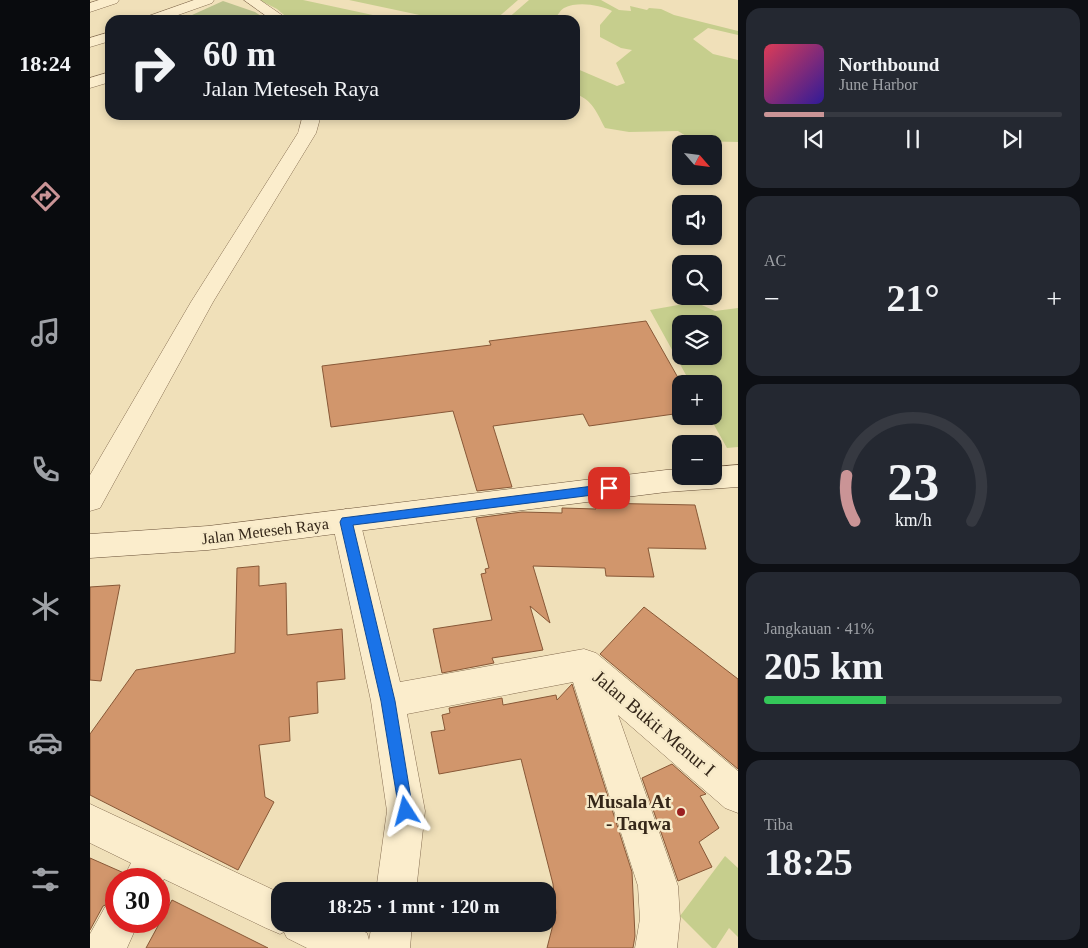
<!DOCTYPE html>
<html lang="id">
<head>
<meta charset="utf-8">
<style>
	body { margin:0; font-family:Georgia,serif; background:#242831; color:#f1f3f6; height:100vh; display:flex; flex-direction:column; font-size:19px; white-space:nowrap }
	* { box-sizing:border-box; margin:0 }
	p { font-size:16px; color:#9ea1a6 }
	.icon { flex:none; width:28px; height:28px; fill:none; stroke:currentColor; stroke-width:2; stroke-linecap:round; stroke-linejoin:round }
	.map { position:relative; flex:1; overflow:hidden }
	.drawer { display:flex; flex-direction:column; gap:8px; padding:8px; background:#0d0f14; width:350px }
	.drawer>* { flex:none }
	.top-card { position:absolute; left:15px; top:15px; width:475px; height:105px; border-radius:15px; box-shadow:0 2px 8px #0003; background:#171b24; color:#f1f3f6; overflow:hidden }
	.needle { width:32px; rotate:118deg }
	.tools { position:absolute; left:582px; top:135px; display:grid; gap:10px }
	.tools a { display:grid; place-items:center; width:50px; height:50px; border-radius:10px; background:#171b24; box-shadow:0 2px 8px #0003; font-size:25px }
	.speed { position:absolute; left:15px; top:868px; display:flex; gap:10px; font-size:25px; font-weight:700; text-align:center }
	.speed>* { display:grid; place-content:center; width:65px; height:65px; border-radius:50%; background:#171b24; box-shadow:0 2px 8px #0003; line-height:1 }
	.speed .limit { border:8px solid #d22; background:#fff; color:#111 }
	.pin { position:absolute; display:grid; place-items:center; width:42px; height:42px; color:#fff; margin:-21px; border-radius:10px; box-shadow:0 2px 8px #0006 }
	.me { position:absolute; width:55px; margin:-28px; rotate:351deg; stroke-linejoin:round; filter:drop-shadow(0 0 4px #0008) }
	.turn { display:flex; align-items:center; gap:18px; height:105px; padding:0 15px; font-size:22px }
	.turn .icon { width:65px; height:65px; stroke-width:2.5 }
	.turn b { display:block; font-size:35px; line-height:42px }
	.big { font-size:38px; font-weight:700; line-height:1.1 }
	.drawer .widget { flex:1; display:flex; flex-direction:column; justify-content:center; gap:8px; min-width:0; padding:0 18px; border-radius:15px; background:#242831 }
	.drawer .dial { align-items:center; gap:0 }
	.dial svg { height:130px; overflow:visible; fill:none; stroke:#363941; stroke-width:7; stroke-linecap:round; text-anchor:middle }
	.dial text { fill:#f1f3f6; stroke:none }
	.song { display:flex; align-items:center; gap:15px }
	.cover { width:60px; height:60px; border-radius:8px; background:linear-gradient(135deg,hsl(350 70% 55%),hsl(250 70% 35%)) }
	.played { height:5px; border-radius:2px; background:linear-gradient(90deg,#ca9496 20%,#363941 20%) }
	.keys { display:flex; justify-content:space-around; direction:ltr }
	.heat { display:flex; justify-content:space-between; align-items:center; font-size:28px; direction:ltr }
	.charge { height:8px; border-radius:4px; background:linear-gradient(90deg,#34c759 41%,#363941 0) }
	.trip { position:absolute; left:181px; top:882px; width:285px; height:50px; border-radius:15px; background:#171b24; box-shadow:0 2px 8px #0003; font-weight:700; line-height:50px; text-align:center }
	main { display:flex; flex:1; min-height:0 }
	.tabs { display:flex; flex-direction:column; width:90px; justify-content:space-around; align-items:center; background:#090b0e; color:#9ea1a6 }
	.tabs .icon { width:35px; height:35px }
	.tabs .on { color:#ca9496 }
	.tabs b { font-size:22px; color:#f1f3f6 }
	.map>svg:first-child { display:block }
	.green { fill:#c6ce8d; fill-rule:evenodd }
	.cemetery { fill:#bbc28d }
	.building { fill:#d1966c; stroke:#885837 }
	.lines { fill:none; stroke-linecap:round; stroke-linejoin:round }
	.minor-casing { stroke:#876f53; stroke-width:1 }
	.secondary-casing { stroke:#695037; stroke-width:1 }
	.minor { fill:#fbedcc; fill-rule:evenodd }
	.secondary { fill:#fbedcc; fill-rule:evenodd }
	.route { fill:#1a73e8; stroke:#114b97 }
	.poi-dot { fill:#9a1f20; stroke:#f7eac9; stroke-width:2 }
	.labels { text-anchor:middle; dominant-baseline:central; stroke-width:5; stroke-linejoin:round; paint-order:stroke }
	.street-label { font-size:16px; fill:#352719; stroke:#f7eac9 }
	.near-street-label { font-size:19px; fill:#352719; stroke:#f7eac9 }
	.near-poi-label { font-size:19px; font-weight:bold; fill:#352719; stroke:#f7eac9; text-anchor:end }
</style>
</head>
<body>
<main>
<nav class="tabs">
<b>18:24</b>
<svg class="icon on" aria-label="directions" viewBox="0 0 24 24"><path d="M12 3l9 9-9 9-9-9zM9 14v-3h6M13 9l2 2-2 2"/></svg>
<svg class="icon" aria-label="music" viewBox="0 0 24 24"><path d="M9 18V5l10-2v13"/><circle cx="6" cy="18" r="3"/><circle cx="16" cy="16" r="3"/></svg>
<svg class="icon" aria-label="phone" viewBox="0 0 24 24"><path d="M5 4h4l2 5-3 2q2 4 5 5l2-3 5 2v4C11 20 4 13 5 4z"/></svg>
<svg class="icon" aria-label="climate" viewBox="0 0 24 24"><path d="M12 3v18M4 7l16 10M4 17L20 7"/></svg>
<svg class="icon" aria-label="car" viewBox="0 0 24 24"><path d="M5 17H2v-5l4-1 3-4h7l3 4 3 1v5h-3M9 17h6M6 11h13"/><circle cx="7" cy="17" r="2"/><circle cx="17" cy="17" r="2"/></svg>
<svg class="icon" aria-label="filters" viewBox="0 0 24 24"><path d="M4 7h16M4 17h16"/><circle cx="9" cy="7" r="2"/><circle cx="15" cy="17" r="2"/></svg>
</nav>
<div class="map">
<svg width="648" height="948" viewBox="0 0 648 948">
	<rect width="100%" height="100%" fill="#f0e0b9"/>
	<g class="green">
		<path d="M169,0H213L306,20H200L187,9Z"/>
		<path d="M259,0H428L405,20H353Z"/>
		<path d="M439,0H511L529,10L541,11L540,6L557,10L559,8L571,9L584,15L648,31V35L618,28L603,39L623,54L648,60V142L604,141L588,131L539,132L515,128C507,113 502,99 485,94V68L527,86L535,83L526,63L542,50L531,48L510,37V25L522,11C510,5 488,1 474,8C470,10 467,17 463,20H416Z"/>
		<path d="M605,302L625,311L648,308V447L637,448L619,416H624V384H601L560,310ZM591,324H624V356H591Z"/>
		<path d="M635,856L648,868V937L639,928L626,948H622L590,916Z"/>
	</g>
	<path class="cemetery" d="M133,1L165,12L177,20H91Z"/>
	<g class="building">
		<path d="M556,321L591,383V413L499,426L493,414L403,426L422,487L387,491L363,411L241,427L232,366L401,345L399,341Z"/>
		<path d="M505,503L605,505L616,549L558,548L564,577L516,576L515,568L443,566L460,623L440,606L453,650L402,658L404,663L352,673L343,629L402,620L391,574L396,573L395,569L399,568L386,518L432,512L472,513V508L506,509Z"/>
		<path d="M169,566V586L196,583L197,635L252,629L255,679L227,682L228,713L199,717L200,741L169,745L175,797L184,802L148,870L0,795V734L46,670L145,653L147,568Z"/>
		<path d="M30,585L11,681L0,680V587Z"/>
		<path d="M554,607L648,679V769L510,654Z"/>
		<path d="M482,684L542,872L545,936L543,948H457L466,913L463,884L431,759L349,774L341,732L355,730L352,715L360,713L359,708L412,698L413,705L466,695L467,700Z"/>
		<path d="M582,764L616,794L610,796L629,828L609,842L622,867L588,881L552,778Z"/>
		<path d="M0,858L34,873L31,879H26V889L18,904L13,906L0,930Z"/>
		<path d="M82,900L178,948H56Z"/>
	</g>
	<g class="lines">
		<g class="minor-casing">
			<g id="minor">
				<path d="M9,0H29L27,3L0,12V3Z"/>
				<path d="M104,0H124L122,3L74,20H54L56,17Z"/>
				<path d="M154,0H170L199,20H182Z"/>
				<path d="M20,32V41L0,47V38Z"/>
				<path d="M20,72V82L0,88V78Z"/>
				<path d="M213,115H231L226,133L123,302L10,508L0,511V475L101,302L208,133Z"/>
				<path d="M256,509L266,513L270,521L310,682L494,649L506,653L648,771V813L635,808L528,715L588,886L590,919L587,948H545L550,919L548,886L483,682L317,714L335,811L326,891H286L297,811L281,701L242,521L246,513Z"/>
				<path d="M0,804L190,893V924H256L277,933L279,940L282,924H322L320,948H217L197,938L194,932L190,934L176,928L74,879L69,889V879H33L41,863L0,843Z"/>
				<path d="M26,902V921H49L37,948H0V934L15,907Z"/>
			</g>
		</g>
		<g class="secondary-casing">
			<path id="secondary" d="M648,465V487L576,492L118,550L0,558V534L118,526L576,470L591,469V476H624V467Z"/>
		</g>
		<use href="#minor" class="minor"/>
		<use href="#secondary" class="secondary"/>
	</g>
	<path class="route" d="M519,484L525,488L519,493L263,525L305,701L323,811L321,816L316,818L310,816L291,701L250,522L252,518Z"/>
	<circle class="poi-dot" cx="591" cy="812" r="5"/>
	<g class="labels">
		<g class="street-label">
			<text transform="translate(175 531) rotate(-7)">Jalan Meteseh Raya</text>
		</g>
		<g class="near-street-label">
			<text transform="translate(564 723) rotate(40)">Jalan Bukit Menur I</text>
		</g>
		<g class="near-poi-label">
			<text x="581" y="801">Musala At<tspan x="581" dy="22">- Taqwa</tspan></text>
		</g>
	</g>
</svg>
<div class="tools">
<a><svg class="needle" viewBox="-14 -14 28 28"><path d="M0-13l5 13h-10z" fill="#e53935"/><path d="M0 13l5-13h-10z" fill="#9ea1a6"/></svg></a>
<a><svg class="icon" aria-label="sound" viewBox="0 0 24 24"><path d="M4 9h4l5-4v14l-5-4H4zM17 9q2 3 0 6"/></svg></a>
<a><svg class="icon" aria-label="search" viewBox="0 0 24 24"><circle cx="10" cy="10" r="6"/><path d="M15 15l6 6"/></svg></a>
<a><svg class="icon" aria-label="layers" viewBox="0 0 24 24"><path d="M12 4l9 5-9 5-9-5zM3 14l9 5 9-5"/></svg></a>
<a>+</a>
<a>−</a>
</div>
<div class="speed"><div class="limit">30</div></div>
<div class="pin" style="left:519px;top:488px;background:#d93025"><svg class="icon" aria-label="arrive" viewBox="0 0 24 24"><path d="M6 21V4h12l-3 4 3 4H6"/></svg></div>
<svg class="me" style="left:316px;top:811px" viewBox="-20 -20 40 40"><path d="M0-17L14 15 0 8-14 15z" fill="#1a73e8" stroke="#fff" stroke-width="4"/></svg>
<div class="trip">18:25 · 1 mnt · 120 m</div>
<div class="top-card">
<div class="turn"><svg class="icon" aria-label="right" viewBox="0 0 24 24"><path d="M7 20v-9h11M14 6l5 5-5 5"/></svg><div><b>60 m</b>Jalan Meteseh Raya</div></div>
</div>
</div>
<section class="drawer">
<div class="widget">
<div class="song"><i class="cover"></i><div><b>Northbound</b><p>June Harbor</p></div></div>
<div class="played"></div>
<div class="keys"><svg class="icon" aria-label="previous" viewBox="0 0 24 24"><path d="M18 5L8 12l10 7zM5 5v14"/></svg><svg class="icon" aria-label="pause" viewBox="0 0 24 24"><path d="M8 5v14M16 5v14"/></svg><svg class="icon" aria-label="next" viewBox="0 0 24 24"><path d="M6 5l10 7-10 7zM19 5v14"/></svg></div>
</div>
<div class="widget"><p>AC</p>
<div class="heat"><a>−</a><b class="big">21°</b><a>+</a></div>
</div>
<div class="widget dial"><svg viewBox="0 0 100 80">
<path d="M14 69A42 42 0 1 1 86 69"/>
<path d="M14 69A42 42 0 0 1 9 41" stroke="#ca9496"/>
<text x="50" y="56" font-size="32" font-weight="700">23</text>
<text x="50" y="72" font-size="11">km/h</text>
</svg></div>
<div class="widget"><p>Jangkauan · 41%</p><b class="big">205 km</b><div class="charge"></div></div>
<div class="widget"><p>Tiba</p><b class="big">18:25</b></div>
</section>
</main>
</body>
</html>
